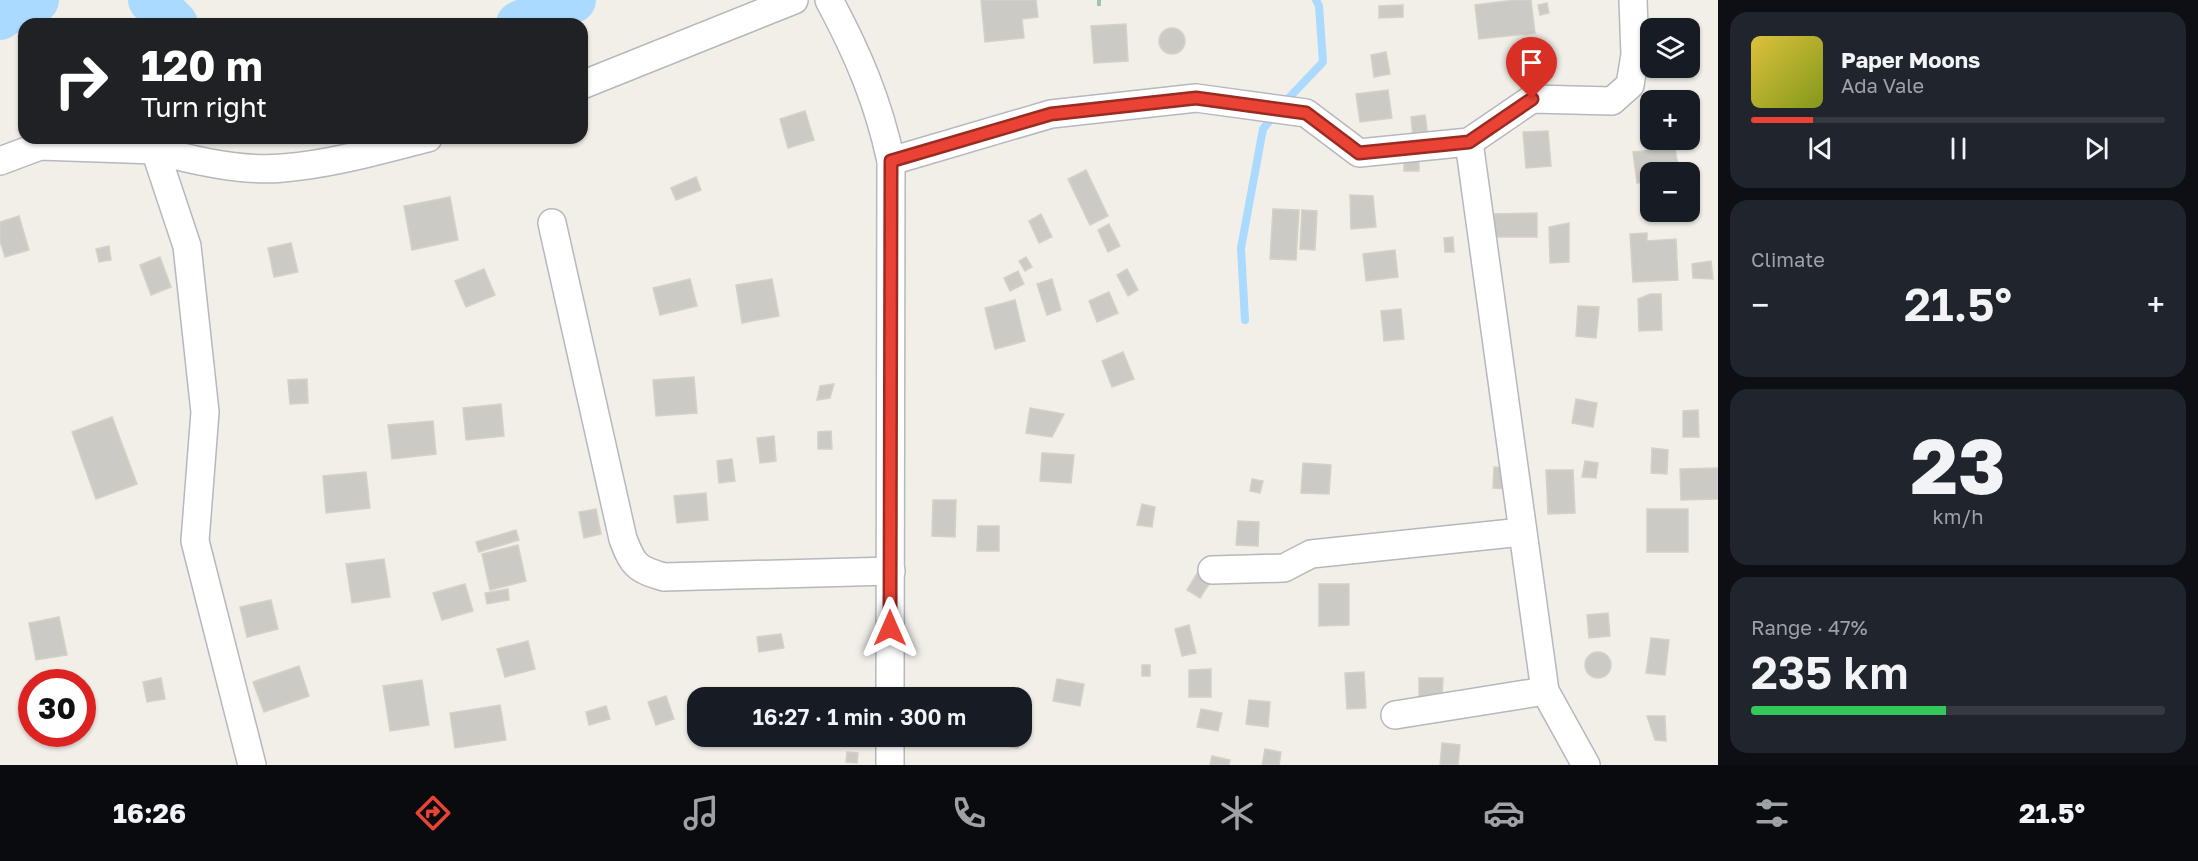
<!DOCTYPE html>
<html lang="en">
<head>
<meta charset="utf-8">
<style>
	body { margin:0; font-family:"Golos Text",sans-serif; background:#20242c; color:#f1f3f6; height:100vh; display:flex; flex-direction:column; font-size:22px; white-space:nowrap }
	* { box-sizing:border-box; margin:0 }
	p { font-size:20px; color:#9ea1a6 }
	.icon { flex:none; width:33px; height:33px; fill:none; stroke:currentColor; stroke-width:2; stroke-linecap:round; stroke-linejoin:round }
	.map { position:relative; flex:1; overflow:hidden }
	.side { display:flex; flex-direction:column; gap:12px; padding:12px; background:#0d0f14; width:480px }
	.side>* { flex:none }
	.guide { position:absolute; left:18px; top:18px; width:570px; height:126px; border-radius:18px; box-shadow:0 2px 4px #0004; background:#202124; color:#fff; overflow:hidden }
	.controls { position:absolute; left:1640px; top:18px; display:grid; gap:12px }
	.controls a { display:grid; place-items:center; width:60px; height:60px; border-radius:12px; background:#171b24; box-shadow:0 2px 4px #0004; font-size:30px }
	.speed { position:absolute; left:18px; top:669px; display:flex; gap:12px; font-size:30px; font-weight:700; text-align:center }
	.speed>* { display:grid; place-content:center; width:78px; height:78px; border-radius:50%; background:#171b24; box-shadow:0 2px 4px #0004; line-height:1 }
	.speed .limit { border:9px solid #d22; background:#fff; color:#111 }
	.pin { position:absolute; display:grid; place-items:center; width:51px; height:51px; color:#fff; margin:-62px -26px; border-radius:50% 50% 50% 0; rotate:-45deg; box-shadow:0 0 6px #0007 }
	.pin .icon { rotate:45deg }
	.me { position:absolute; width:66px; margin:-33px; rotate:0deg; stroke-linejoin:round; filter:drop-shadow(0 0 4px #0008) }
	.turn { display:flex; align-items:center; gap:21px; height:126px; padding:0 24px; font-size:27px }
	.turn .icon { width:78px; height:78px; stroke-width:2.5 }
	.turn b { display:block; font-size:42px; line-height:51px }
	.big { font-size:45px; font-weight:600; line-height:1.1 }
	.side .card { flex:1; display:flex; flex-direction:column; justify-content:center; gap:9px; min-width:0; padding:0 21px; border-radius:18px; background:#20242c }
	.side .dial { align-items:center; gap:0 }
	.dial b { font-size:78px; line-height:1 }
	.song { display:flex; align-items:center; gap:18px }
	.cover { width:72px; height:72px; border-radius:9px; background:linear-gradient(135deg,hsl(50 70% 55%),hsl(70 70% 35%)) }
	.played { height:6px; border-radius:3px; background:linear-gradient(90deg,#ea4335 15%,#363941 15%) }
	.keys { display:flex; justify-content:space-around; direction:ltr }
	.heat { display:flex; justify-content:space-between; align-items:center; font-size:33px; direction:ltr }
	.charge { height:9px; border-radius:4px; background:linear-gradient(90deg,#34c759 47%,#363941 0) }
	.trip { position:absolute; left:687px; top:687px; width:345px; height:60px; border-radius:18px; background:#171b24; box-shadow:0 2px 4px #0004; font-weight:600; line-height:60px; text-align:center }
	.dock { display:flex; height:96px; justify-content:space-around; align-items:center; background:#090b0e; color:#9ea1a6 }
	.dock .icon { width:42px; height:42px }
	.dock .on { color:#ea4335 }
	.dock b { font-size:27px; color:#f1f3f6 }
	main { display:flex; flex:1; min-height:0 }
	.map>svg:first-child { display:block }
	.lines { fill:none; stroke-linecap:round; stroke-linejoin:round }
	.stream { stroke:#aadaff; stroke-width:8 }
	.river { stroke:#aadaff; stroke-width:46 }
	.building { fill:#cccac5; stroke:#d6d1c6; stroke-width:1.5 }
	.minor-casing { stroke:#b5b8bc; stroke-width:30 }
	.path { stroke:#9cc7a9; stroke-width:4; stroke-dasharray:6 3; stroke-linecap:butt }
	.minor { stroke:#fff; stroke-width:27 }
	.route-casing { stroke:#982c22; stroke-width:15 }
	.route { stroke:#ea4335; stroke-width:10 }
</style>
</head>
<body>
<main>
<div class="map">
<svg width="1718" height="765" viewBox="0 0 1718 765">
	<rect width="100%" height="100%" fill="#f1efe8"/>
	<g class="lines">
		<g class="stream">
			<path d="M1284,103L1323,62L1319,6L1316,0"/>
			<path d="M1245,320L1241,248L1263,129L1275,114"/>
		</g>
		<g class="river">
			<path d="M151,0L175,24"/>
			<path d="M0,17L10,9L36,0"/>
			<path d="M519,24L573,0"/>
		</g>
	</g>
	<g class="building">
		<path d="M981,0H1036L1038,17L1022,19L1024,38L985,42Z"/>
		<path d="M1515,0H1531L1535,33L1479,39L1475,5Z"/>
		<path d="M1547,3L1549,13L1540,15L1538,5Z"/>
		<path d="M1403,5V17L1379,18V6Z"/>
		<path d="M1652,23L1682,24V28H1651Z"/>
		<path d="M1126,24L1128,61L1094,63L1091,26Z"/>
		<circle cx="1172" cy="41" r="13"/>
		<path d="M1386,52L1390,74L1374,77L1371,55Z"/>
		<path d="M1388,90L1392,118L1360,122L1356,94Z"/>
		<path d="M805,111L814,140L788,148L780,119Z"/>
		<path d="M1425,115L1428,136L1413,138L1411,117Z"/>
		<path d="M1548,131L1551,166L1526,168L1523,132Z"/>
		<path d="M1675,148L1679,172H1650V182L1637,183L1633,152Z"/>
		<rect x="1404" y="160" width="15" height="11"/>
		<path d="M1086,170L1108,216L1090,225L1068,179Z"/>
		<path d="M696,177L701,190L676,200L671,188Z"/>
		<path d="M1350,195L1373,196L1376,227L1351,229Z"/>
		<path d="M450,197L458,240L412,250L404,206Z"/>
		<path d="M1273,209L1299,210L1296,260L1270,259Z"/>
		<path d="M1302,210L1317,211L1315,250L1300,249Z"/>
		<path d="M1537,213V237H1494V214Z"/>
		<path d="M1041,214L1052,237L1039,243L1029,221Z"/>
		<path d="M19,216L29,250L5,257L0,241V222Z"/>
		<path d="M1569,223V262L1550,263L1549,227Z"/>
		<path d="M1109,224L1120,246L1108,252L1098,230Z"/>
		<path d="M1647,233V241L1676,239L1678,280L1633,282L1630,234Z"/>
		<path d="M1453,237L1454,252H1445L1444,238Z"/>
		<path d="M291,243L298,272L274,277L268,248Z"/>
		<path d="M109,246L111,260L99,262L96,249Z"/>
		<path d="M1395,250L1398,277L1366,281L1363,254Z"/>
		<path d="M160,257L171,287L151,295L140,265Z"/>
		<path d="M1026,257L1032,267L1025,271L1019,261Z"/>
		<path d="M1711,261L1713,279L1693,278L1692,264Z"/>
		<path d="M484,269L495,295L466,307L455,281Z"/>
		<path d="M1127,269L1138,290L1128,296L1117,275Z"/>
		<path d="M1018,271L1024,284L1010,291L1004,278Z"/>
		<path d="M690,279L697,306L660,315L653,288Z"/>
		<path d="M772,279L779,316L742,323L736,285Z"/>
		<path d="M1052,279L1061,310L1047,315L1037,284Z"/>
		<path d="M1109,292L1118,313L1097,322L1089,301Z"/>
		<path d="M1650,294H1661L1662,330L1639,331L1638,299Z"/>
		<path d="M1015,300L1025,341L995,349L985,308Z"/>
		<path d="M1578,306L1599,307L1596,338L1576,336Z"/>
		<path d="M1401,309L1404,339L1384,341L1381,311Z"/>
		<path d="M1123,352L1134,379L1112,387L1102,361Z"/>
		<path d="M694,377L697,413L656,416L653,380Z"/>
		<path d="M307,379L308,403L290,404L288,380Z"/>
		<path d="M834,384L830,398L817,400L820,386Z"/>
		<path d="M1576,399L1597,403L1593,427L1572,423Z"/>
		<path d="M501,404L504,436L466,440L463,408Z"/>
		<path d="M1030,408L1064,414L1052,437L1026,433Z"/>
		<path d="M1698,410L1699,437H1683V411Z"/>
		<path d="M112,417L137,484L96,499L72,432Z"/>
		<path d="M433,421L436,454L392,459L388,425Z"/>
		<path d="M831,431L832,449H818V432Z"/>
		<path d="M774,436L776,461L760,463L757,438Z"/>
		<path d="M1652,448L1668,450L1667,474L1651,473Z"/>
		<path d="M1042,453L1074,455L1071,483L1040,481Z"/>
		<path d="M732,459L735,481L719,483L717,461Z"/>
		<path d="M1585,461L1598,463L1596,478L1582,477Z"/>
		<path d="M1303,463L1331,465L1329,494L1301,493Z"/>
		<path d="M1494,467L1508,468L1505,489L1493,488Z"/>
		<path d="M1718,468V499L1681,500L1680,469Z"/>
		<path d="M1546,470H1573L1575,513L1548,514Z"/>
		<path d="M366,472L370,508L326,513L323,476Z"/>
		<path d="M1252,479L1263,481L1260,493L1250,491Z"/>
		<path d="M706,493L708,520L677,523L674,496Z"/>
		<path d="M933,500H956L955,537L932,536Z"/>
		<path d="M1142,504L1155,507L1152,527L1137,525Z"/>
		<path d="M596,509L601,534L584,538L579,512Z"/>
		<rect x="1647" y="509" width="41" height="43"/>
		<path d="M1238,521L1259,522L1258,546L1236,545Z"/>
		<path d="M978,526H999V551H977Z"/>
		<path d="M516,530L519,540L479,552L476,542Z"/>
		<path d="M518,545L526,581L490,590L482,554Z"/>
		<path d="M384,559L390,597L352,603L346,564Z"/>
		<path d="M1199,570L1213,578L1200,598L1187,590Z"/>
		<path d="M465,584L473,611L442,620L433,593Z"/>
		<path d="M1319,584H1349V625L1319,626Z"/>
		<path d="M508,589L509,600L487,604L485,593Z"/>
		<path d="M271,600L278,629L247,637L240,607Z"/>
		<path d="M1608,613L1610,636L1589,638L1587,615Z"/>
		<path d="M59,617L67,655L36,660L29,623Z"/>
		<path d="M1189,625L1196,653L1182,656L1175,629Z"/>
		<path d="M781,634L784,648L759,652L757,637Z"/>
		<path d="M1651,638L1669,640L1665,675L1646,673Z"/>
		<path d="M528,641L535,669L505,677L497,649Z"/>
		<circle cx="1598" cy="665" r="13"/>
		<rect x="1142" y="665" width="8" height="11"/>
		<path d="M299,666L309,696L264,712L253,682Z"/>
		<path d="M1211,669V697H1189V670Z"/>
		<path d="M1364,672L1366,708L1347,709L1345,673Z"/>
		<path d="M161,678L165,699L147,702L143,682Z"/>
		<path d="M1419,678H1443L1442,699L1419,698Z"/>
		<path d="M1057,679L1084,684L1080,706L1053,701Z"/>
		<path d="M422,680L429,725L390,731L383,686Z"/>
		<path d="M666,696L674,719L656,725L648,702Z"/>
		<path d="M1249,700L1270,702L1268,727L1246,724Z"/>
		<path d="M500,705L506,740L455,748L450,713Z"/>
		<path d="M606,706L610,719L589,725L586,712Z"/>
		<path d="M1201,709L1222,713L1218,731L1197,727Z"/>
		<path d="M1647,716H1665L1666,741L1655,740Z"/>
		<path d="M980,736H1018V748L980,742Z"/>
		<path d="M1442,743L1460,745L1458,765H1440Z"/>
		<path d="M1265,749L1281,752L1279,765H1262Z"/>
		<path d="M847,752L858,753L857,763L846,762Z"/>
		<path d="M1212,756L1230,760L1229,765H1210Z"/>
	</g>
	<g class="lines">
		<g class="minor-casing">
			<g id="minor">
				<path d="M829,0C858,54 878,101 891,161L890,698"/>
				<path d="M582,85L794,0"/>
				<path d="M1469,142L1545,691L1586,765"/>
				<path d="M155,150C191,160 245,172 283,168C332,164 380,150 428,138"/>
				<path d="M0,161L40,146L155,150L187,246L205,412L195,541L252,765"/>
				<path d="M891,161L1051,114L1196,98L1306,113L1359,153L1469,142L1532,99L1612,101L1630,85L1635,55L1633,0"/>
				<path d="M552,223L623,539C633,565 636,569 664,577L891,571"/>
				<path d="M1212,570L1284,568L1311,554L1522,532"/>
				<path d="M1395,715L1545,691"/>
				<path d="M890,765V736"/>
			</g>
		</g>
		<path class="path" d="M1099,0V8"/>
		<use href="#minor" class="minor"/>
	</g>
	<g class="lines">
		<g class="route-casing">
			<path id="route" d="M890,628L891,161L1051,114L1196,98L1306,113L1359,153L1469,142L1532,99"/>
		</g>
		<use href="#route" class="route"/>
	</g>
</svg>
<div class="controls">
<a><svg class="icon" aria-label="layers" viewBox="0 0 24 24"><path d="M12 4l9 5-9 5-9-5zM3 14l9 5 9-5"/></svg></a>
<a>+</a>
<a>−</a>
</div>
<div class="speed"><div class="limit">30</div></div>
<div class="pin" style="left:1532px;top:99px;background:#d93025"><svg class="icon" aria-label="arrive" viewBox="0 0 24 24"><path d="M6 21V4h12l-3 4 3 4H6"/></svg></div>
<svg class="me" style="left:890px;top:628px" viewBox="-20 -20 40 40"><path d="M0-17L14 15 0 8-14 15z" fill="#ea4335" stroke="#fff" stroke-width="4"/></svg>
<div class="trip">16:27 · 1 min · 300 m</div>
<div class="guide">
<div class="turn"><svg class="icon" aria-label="right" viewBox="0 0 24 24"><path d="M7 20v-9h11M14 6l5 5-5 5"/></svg><div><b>120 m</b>Turn right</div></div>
</div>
</div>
<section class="side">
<div class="card">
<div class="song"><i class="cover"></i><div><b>Paper Moons</b><p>Ada Vale</p></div></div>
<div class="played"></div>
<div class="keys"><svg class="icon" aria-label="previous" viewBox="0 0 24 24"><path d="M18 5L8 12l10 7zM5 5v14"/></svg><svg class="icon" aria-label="pause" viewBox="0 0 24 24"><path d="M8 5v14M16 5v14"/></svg><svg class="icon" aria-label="next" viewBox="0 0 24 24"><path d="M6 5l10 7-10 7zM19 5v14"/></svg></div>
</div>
<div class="card"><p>Climate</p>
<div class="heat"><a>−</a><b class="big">21.5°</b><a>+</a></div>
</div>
<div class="card dial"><b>23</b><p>km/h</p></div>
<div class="card"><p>Range · 47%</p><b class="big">235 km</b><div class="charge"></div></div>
</section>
</main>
<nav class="dock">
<b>16:26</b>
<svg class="icon on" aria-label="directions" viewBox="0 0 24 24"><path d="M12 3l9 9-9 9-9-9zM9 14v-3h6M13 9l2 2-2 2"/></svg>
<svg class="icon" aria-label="music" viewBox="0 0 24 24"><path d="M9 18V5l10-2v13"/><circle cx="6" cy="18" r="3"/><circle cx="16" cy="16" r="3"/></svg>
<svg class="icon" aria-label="phone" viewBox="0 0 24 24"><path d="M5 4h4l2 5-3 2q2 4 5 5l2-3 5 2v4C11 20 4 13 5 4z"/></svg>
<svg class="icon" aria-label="climate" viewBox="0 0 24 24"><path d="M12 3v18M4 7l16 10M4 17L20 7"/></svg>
<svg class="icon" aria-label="car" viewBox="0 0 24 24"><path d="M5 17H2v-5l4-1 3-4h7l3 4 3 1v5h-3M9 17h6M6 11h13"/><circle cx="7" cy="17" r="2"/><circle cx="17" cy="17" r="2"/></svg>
<svg class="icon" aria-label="filters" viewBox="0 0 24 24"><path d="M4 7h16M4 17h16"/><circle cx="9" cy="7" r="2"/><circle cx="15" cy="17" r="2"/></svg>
<b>21.5°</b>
</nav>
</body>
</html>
